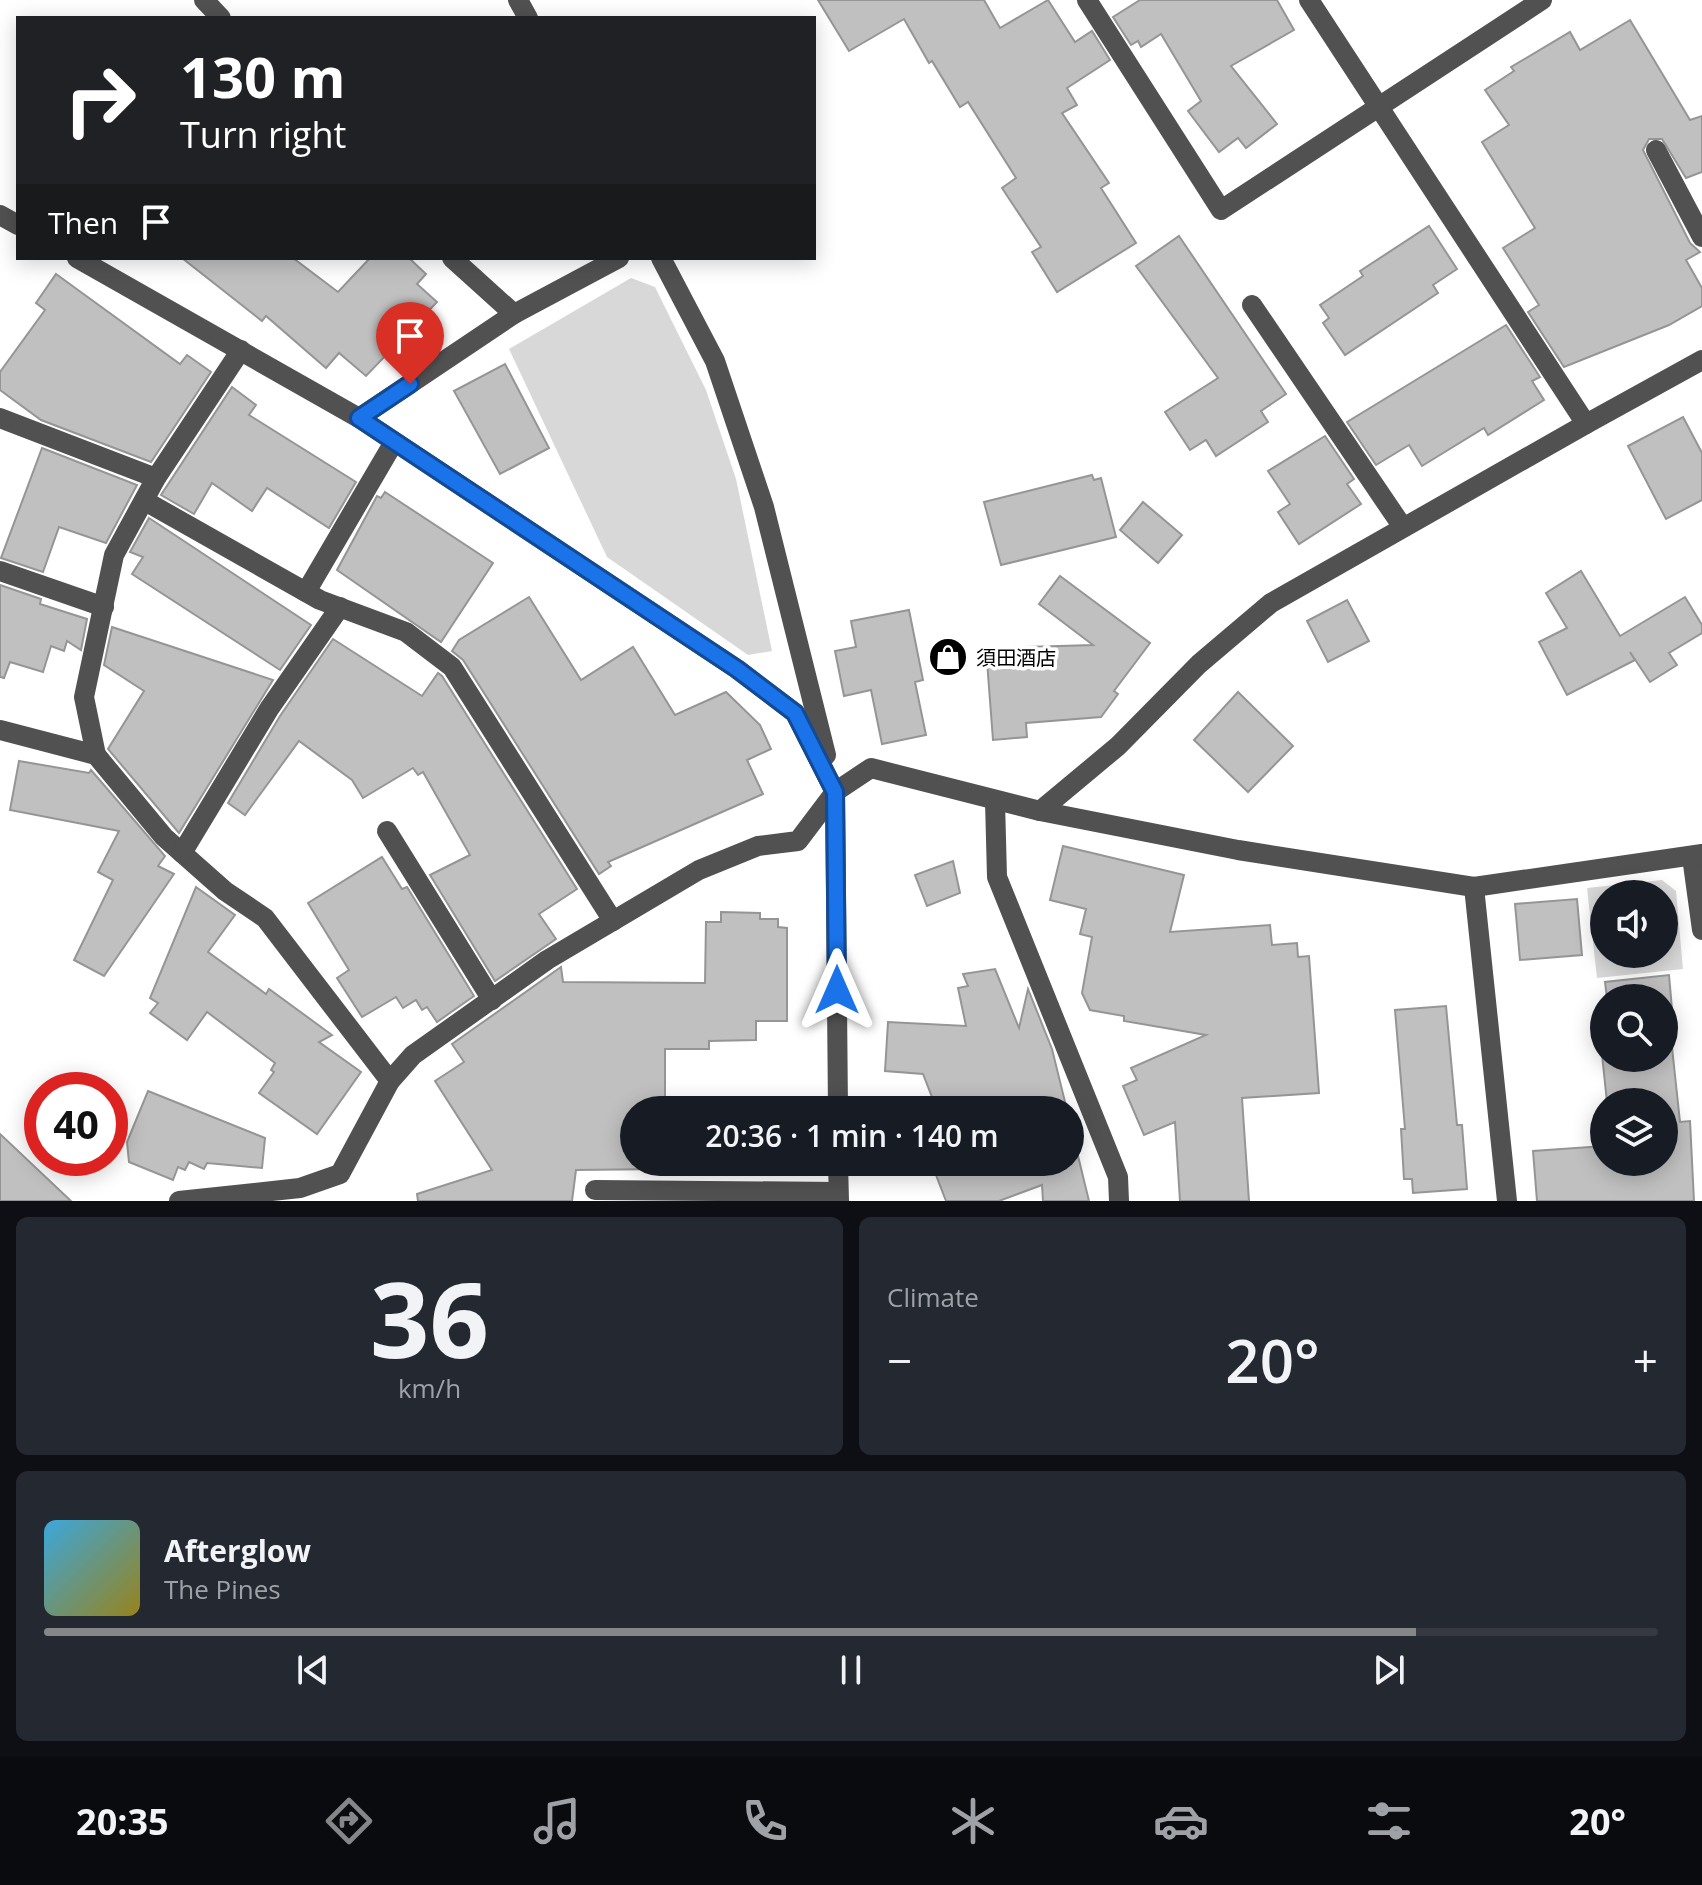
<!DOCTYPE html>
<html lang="en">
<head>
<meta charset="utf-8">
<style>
	body { margin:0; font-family:"Open Sans","Noto Sans JP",sans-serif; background:#242831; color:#f1f3f6; height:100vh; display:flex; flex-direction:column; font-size:30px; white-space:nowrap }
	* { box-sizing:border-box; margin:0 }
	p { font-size:26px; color:#9ea1a6 }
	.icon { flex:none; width:44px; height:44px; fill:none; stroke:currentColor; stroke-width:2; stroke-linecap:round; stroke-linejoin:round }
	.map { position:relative; height:1201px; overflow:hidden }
	.panel { display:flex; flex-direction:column; gap:16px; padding:16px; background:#0d0f14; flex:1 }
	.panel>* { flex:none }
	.hud { position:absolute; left:16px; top:16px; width:800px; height:244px; border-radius:0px; box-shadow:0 4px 20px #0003; background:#202124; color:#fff; overflow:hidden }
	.fabs { position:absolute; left:1590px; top:880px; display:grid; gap:16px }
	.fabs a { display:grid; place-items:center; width:88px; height:88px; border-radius:50%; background:#171b24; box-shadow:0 4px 20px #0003; font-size:40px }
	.speed { position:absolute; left:24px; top:1072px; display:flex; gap:16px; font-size:40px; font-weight:700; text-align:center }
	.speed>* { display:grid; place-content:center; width:104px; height:104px; border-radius:50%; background:#171b24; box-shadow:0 4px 20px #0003; line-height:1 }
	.speed .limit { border:12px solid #d22; background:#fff; color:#111 }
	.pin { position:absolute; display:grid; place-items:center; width:68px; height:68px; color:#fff; margin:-82px -34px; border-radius:50% 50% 50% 0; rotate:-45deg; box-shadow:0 0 8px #0007 }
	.pin .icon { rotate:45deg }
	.me { position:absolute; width:88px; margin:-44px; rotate:0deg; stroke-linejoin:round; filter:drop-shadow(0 0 6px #0008) }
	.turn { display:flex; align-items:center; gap:28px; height:168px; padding:0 32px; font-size:36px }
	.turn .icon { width:104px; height:104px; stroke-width:2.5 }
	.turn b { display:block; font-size:56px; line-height:68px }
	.then { display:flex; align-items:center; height:76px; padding:0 32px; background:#0003; gap:16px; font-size:30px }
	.big { font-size:60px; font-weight:600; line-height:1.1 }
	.panel .widget { flex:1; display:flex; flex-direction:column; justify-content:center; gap:12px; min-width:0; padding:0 28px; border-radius:12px; background:#242831 }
	.panel .dial { align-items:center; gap:0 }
	.dial b { font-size:104px; line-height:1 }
	.song { display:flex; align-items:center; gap:24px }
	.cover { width:96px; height:96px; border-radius:12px; background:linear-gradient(135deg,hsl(200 70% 55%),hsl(50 70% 35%)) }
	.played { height:8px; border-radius:4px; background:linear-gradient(90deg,#858687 85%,#363941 85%) }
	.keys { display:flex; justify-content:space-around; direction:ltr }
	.heat { display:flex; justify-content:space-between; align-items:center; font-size:44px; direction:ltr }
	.panel .tiles { flex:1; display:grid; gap:16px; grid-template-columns:1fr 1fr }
	.widget:last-child { grid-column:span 2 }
	.trip { position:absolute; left:620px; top:1096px; width:464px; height:80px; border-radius:40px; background:#171b24; box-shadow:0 4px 20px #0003; font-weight:600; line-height:80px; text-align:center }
	.menu { display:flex; height:128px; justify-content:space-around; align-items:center; background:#090b0e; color:#9ea1a6 }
	.menu .icon { width:56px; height:56px }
	.menu .active { color:#858687 }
	.menu b { font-size:36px; color:#f1f3f6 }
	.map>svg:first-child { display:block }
	.green { fill:#d8d8d8; fill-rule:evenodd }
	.building { fill:#c0c0c0; stroke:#959595; stroke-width:2 }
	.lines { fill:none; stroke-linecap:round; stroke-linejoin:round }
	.minor { stroke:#515151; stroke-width:20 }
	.route-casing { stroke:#114b97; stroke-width:20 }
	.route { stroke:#1a73e8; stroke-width:14 }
	.labels { text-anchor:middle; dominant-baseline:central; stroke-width:7; stroke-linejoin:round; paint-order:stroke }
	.poi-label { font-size:20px; fill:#000; stroke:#fff; text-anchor:start }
</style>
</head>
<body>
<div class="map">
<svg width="1702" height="1201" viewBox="0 0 1702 1201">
	<rect width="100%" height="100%" fill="#fff"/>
	<g class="green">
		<path d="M631,278L655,287L706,390L736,479L772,651L748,655L607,557L509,349Z"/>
		<path d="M1662,880L1676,891L1683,969L1597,978L1587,888ZM1604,894H1664V954H1604Z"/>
	</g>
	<g class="building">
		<path d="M818,0H984L1000,28L1048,0L1075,42L1092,31L1110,60L1067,88L1077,105L1062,113L1109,183L1101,188L1136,243L1057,292L1032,252L1041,247L1002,188L1016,178L968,102L960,107L932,61L929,63L904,19L849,51Z"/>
		<path d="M1140,0H1277L1294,30L1231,66L1277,124L1246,148L1238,138L1219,152L1188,111L1201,101L1161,34L1141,47L1138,41L1131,45L1113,17Z"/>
		<path d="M1630,20L1690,120L1702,116V172L1686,178L1662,139H1649L1643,150L1690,243L1700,252L1686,260L1702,288V306L1669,325L1564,367L1528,312L1539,305L1503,248L1535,228L1482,142L1509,125L1485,90L1514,71L1511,67L1570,32L1580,50Z"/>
		<path d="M1429,226L1457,269L1433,285L1438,293L1345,355L1323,323L1329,318L1320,305L1363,276L1360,271Z"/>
		<path d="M1179,236L1286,394L1261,411L1268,422L1216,456L1206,440L1190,450L1165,412L1218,378L1136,266Z"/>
		<path d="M182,258H293L338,292L370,258H409L426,274L417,284L437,302L366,376L339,353L326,368L266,316L262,321Z"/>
		<path d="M56,274L180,364L187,355L211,372L151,462L41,420L0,390V372L45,310L36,303Z"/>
		<path d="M1506,325L1540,377L1532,381L1544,400L1488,435L1484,428L1422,466L1409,445L1376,465L1347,422Z"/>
		<path d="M505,364L549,448L500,474L454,391Z"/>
		<path d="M232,387L256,405L249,415L356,482L329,528L267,488L252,511L212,483L194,514L161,495Z"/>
		<path d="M1683,417L1702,453V500L1666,519L1628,446Z"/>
		<path d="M1325,436L1354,479L1347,484L1361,504L1299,544L1278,512L1290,504L1268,471Z"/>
		<path d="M42,448L137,485L106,543L59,527L43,572L1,558Z"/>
		<path d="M1092,475L1094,480L1101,478L1116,537L1001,565L984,502Z"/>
		<path d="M385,492L493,563L441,642L337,570L377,496L381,498Z"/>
		<path d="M1143,502L1182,535L1158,563L1120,530Z"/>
		<path d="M149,518L311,625L280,670L132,574L143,557L130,552Z"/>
		<path d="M1581,571L1620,636L1685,597L1702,625V633L1669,653L1677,665L1650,682L1630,652L1635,660L1567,695L1539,642L1567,628L1546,593Z"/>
		<path d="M1060,576L1150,643L1114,691L1118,694L1101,717L1026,723L1027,737L993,740L986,648L1093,645L1039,604Z"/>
		<path d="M0,585L41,599L40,604L87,619L81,650L67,641L64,651L51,646L43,672L10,662L4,678L0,677Z"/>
		<path d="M529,597L581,680L633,647L675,715L726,692L760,725L771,749L747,760L763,794L608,862L611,866L599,874L463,660L452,651L459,640Z"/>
		<path d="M1347,600L1369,641L1328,662L1307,621Z"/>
		<path d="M909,610L923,680L915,682L926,735L882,744L871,690L844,696L835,651L856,647L851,621Z"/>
		<path d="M112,627L273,680L179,833L108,749L144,691L104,665Z"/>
		<path d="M333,639L422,696L438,673L442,676L577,889L539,914L556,939L495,981L430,875L470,855L423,772L418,775L413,768L363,798L352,780L299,741L245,815L228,803L280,716Z"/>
		<path d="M1238,692L1293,746L1248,792L1194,740Z"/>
		<path d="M19,761L89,773L91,770L165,856L158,866L174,874L104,976L74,960L113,880L98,872L119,831L10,810Z"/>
		<path d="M1063,846L1184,875L1170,932L1270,925L1272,945L1297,943L1298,957L1309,956L1319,1093L1242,1098L1249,1201H1180L1175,1122L1144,1135L1123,1086L1137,1080L1131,1068L1206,1035L1124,1021V1016L1090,1010L1082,993L1092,937L1080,934L1086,909L1050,900Z"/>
		<path d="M382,857L402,889L407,887L474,996L437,1022L427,1007L422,1010L416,1000L403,1008L396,997L362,1017L337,978L349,970L308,903Z"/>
		<path d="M953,861L960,893L927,906L915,875Z"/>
		<path d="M196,887L235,915L208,952L266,994L269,989L332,1035L319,1042L361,1072L317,1134L259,1093L274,1072L271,1070L275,1063L207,1012L187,1040L150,1013L158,1003L150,998Z"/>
		<path d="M1577,899L1582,955L1520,960L1515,904Z"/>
		<path d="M721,912L760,913V919H778V927L787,928V1021H756V1040L709,1041V1049H665V1110H634V1162H665L664,1169L576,1170L572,1201H418L417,1194L492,1170L435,1081L464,1062L452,1044L561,967L563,982L705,983L706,922H721Z"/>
		<path d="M995,969L1019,1028L1028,989L1052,1049L1067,1110H937L923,1074L885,1071L888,1022L966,1026L958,988L968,986L963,974Z"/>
		<path d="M1669,975L1672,1009L1668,1010L1680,1122L1690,1121L1694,1201H1537L1533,1151L1604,1146V1162H1664V1102H1607L1601,1045H1604V1058H1664V998H1607L1605,982Z"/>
		<path d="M1446,1006L1457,1125H1462L1467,1189L1413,1193L1412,1179H1404L1401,1129H1405L1395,1010Z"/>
		<path d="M148,1091L265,1138L262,1168L207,1163L204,1169L189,1162L185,1170L178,1167L173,1180L129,1162L127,1142Z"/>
		<path d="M1070,1123L1089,1201H1043L1042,1185L999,1201H946L931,1162H1070Z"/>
		<path d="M0,1134L71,1201H0Z"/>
	</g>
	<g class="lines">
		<g class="minor">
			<path d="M204,0L221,18"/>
			<path d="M518,0L528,18"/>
			<path d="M1087,0L1221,210L1542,0"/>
			<path d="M1656,150L1702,237"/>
			<path d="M0,215L18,225"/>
			<path d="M77,258L359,418L737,669L795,713L835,792"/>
			<path d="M452,258L514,314"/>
			<path d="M661,258L715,361L764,507L826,755"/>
			<path d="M1252,305L1402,526"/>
			<path d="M0,418L156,478"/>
			<path d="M359,418L514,314L619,258"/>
			<path d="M1586,424L1702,360"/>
			<path d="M145,501L320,600L406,632L452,667L613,921"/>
			<path d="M0,571L104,607"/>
			<path d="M306,592L394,442"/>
			<path d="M0,730L96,755L164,837L225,891L265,918L390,1081"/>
			<path d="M96,755L84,697L114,555L156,478L241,350"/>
			<path d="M835,790L838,1110"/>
			<path d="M995,801L997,877L1118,1177L1119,1201"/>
			<path d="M1040,811L1118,746L1199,664L1271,603L1586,424L1309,0"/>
			<path d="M387,831L492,1000"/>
			<path d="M182,853L269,709L340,607"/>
			<path d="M1692,857L1702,930"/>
			<path d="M1474,887L1507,1201"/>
			<path d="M838,1162L839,1201"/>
			<path d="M595,1190L838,1192"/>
			<path d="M179,1201L300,1188L340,1174L390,1081L413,1055L547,960L699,870L758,846L798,841L835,792L871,768L1040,811L1238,850L1474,887L1702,854"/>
		</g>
	</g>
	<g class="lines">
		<g class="route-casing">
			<path id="route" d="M410,384L359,418L737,669L795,713L835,792L837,990"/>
		</g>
		<use href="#route" class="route"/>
	</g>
	<defs>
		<g id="shop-disc" transform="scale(2)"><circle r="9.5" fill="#000" stroke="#fff"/><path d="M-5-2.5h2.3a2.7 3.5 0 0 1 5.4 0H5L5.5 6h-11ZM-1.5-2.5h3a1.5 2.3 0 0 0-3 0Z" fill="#fff"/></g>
	</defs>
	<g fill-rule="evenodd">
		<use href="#shop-disc" x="948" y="657"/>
	</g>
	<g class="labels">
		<g class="poi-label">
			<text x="976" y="657">須田酒店</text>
		</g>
	</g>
</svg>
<div class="fabs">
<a><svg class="icon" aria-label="sound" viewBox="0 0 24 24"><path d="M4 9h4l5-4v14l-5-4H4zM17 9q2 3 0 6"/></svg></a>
<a><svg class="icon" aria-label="search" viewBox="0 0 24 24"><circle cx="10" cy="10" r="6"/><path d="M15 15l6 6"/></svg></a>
<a><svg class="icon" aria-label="layers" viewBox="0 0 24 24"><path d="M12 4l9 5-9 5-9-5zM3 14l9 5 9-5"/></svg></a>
</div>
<div class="speed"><div class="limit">40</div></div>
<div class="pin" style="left:410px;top:384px;background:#d93025"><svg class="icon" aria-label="arrive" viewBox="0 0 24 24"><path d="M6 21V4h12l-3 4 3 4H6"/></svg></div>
<svg class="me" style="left:837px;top:990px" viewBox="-20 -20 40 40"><path d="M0-17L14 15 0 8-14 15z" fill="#1a73e8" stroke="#fff" stroke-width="4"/></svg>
<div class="trip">20:36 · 1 min · 140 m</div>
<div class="hud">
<div class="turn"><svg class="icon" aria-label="right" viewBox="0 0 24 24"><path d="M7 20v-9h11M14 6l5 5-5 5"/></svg><div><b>130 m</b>Turn right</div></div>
<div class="then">Then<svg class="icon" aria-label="arrive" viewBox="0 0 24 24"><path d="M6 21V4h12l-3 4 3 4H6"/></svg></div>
</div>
</div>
<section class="panel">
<div class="tiles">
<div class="widget dial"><b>36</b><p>km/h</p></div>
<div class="widget"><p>Climate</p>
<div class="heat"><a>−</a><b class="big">20°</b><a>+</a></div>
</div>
<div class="widget">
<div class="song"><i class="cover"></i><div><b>Afterglow</b><p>The Pines</p></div></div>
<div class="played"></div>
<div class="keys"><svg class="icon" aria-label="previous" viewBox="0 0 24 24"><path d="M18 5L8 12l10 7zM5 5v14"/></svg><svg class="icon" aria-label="pause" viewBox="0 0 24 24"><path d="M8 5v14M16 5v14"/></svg><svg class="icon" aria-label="next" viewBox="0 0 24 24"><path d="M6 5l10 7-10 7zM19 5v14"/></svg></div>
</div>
</div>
</section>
<nav class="menu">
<b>20:35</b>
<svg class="icon active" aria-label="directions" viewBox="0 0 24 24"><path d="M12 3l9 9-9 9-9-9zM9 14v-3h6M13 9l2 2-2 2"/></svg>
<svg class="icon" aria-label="music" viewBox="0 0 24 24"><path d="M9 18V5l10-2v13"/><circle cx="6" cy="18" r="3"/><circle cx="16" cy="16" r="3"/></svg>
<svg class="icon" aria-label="phone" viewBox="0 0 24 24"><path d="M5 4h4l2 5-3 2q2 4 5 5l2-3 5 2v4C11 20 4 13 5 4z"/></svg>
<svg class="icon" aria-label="climate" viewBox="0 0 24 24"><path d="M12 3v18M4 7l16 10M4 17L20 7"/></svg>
<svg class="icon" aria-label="car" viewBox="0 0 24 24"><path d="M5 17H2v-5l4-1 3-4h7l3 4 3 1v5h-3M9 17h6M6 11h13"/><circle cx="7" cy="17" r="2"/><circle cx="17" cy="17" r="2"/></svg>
<svg class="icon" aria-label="filters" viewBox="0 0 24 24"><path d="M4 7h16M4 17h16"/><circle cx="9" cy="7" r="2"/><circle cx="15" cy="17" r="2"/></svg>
<b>20°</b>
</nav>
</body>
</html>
